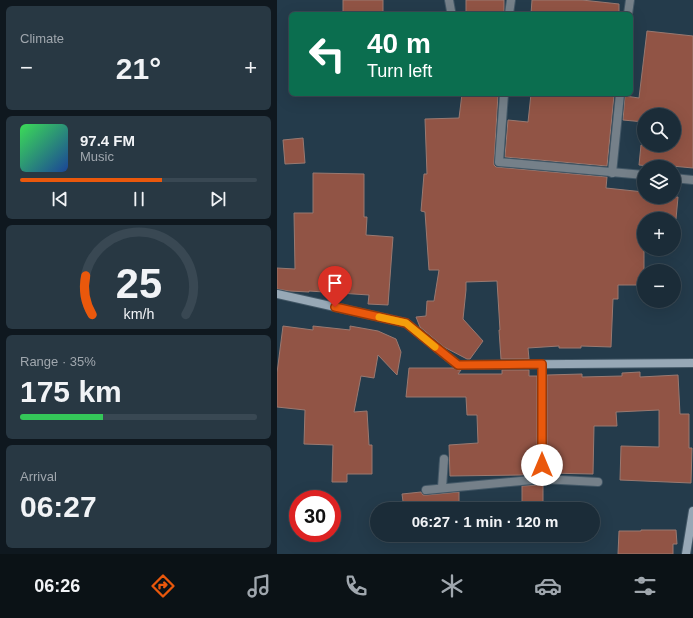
<!DOCTYPE html>
<html lang="en">
<head>
<meta charset="utf-8">
<style>
	body { margin:0; font-family:Helvetica,sans-serif; background:#283843; color:#f1f3f6; height:100vh; display:flex; flex-direction:column; font-size:15px; white-space:nowrap }
	* { box-sizing:border-box; margin:0 }
	p { font-size:13px; color:#a0a7ae }
	.icon { flex:none; width:22px; height:22px; fill:none; stroke:currentColor; stroke-width:2; stroke-linecap:round; stroke-linejoin:round }
	.map { position:relative; flex:1; overflow:hidden }
	.side { display:flex; flex-direction:column; gap:6px; padding:6px; background:#0f181f; width:277px }
	.side>* { flex:none }
	.top-card { position:absolute; left:12px; top:12px; width:344px; height:84px; border-radius:6px; box-shadow:0 4px 16px #0002,0 0 0 1px #394853; background:#0b6e4f; color:#fff; overflow:hidden }
	.tools { position:absolute; left:360px; top:108px; display:grid; gap:8px }
	.tools a { display:grid; place-items:center; width:44px; height:44px; border-radius:50%; background:#1b2c38; box-shadow:0 4px 16px #0002,0 0 0 1px #394853; font-size:20px }
	.speed { position:absolute; left:12px; top:490px; display:flex; gap:8px; font-size:20px; font-weight:700; text-align:center }
	.speed>* { display:grid; place-content:center; width:52px; height:52px; border-radius:50%; background:#1b2c38; box-shadow:0 4px 16px #0002,0 0 0 1px #394853; line-height:1 }
	.speed .limit { border:6px solid #d22; background:#fff; color:#111 }
	.pin { position:absolute; display:grid; place-items:center; width:34px; height:34px; color:#fff; margin:-41px -17px; border-radius:50% 50% 50% 0; rotate:-45deg; box-shadow:0 0 4px #0007 }
	.pin .icon { rotate:45deg }
	.me { position:absolute; width:44px; margin:-22px; rotate:0deg; stroke-linejoin:round; filter:drop-shadow(0 0 3px #0008) }
	.turn { display:flex; align-items:center; gap:14px; height:84px; padding:0 12px; font-size:18px }
	.turn .icon { width:52px; height:52px; stroke-width:2.5 }
	.turn b { display:block; font-size:28px; line-height:34px }
	.big { font-size:30px; font-weight:800; line-height:1.1 }
	.side .card { flex:1; display:flex; flex-direction:column; justify-content:center; gap:6px; min-width:0; padding:0 14px; border-radius:6px; background:#283843 }
	.side .dial { align-items:center; gap:0 }
	.dial svg { height:104px; overflow:visible; fill:none; stroke:#394853; stroke-width:7; stroke-linecap:round; text-anchor:middle }
	.dial text { fill:#f1f3f6; stroke:none }
	.song { display:flex; align-items:center; gap:12px }
	.cover { width:48px; height:48px; border-radius:6px; background:linear-gradient(135deg,hsl(130 70% 55%),hsl(220 70% 35%)) }
	.played { height:4px; border-radius:2px; background:linear-gradient(90deg,#ea580c 60%,#394853 60%) }
	.keys { display:flex; justify-content:space-around; direction:ltr }
	.heat { display:flex; justify-content:space-between; align-items:center; font-size:22px; direction:ltr }
	.charge { height:6px; border-radius:3px; background:linear-gradient(90deg,#34c759 35%,#394853 0) }
	.trip { position:absolute; left:93px; top:502px; width:230px; height:40px; border-radius:20px; background:#1b2c38; box-shadow:0 4px 16px #0002,0 0 0 1px #394853; font-weight:800; line-height:40px; text-align:center }
	.tab-bar { display:flex; height:64px; justify-content:space-around; align-items:center; background:#0b1216; color:#a0a7ae }
	.tab-bar .icon { width:28px; height:28px }
	.tab-bar .active { color:#ea580c }
	.tab-bar b { font-size:18px; color:#f1f3f6 }
	main { display:flex; flex:1; min-height:0 }
	.map>svg:first-child { display:block }
	.building { fill:#915445; stroke:#997971 }
	.lines { fill:none; stroke-linecap:round; stroke-linejoin:round }
	.street-casing { stroke:#425766; stroke-width:10 }
	.secondary-casing { stroke:#425766; stroke-width:10 }
	.street { stroke:#758089; stroke-width:8 }
	.secondary { stroke:#97a8b6; stroke-width:8 }
	.route-casing { stroke:#983908; stroke-width:10 }
	.route { stroke:#ea580c; stroke-width:7 }
	.slow { stroke:#f59e0b; stroke-width:7 }
</style>
</head>
<body>
<main>
<section class="side">
<div class="card"><p>Climate</p>
<div class="heat"><a>−</a><b class="big">21°</b><a>+</a></div>
</div>
<div class="card">
<div class="song"><i class="cover"></i><div><b>97.4 FM</b><p>Music</p></div></div>
<div class="played"></div>
<div class="keys"><svg class="icon" aria-label="previous" viewBox="0 0 24 24"><path d="M18 5L8 12l10 7zM5 5v14"/></svg><svg class="icon" aria-label="pause" viewBox="0 0 24 24"><path d="M8 5v14M16 5v14"/></svg><svg class="icon" aria-label="next" viewBox="0 0 24 24"><path d="M6 5l10 7-10 7zM19 5v14"/></svg></div>
</div>
<div class="card dial"><svg viewBox="0 0 100 80">
<path d="M14 69A42 42 0 1 1 86 69"/>
<path d="M14 69A42 42 0 0 1 9 39" stroke="#ea580c"/>
<text x="50" y="56" font-size="32" font-weight="700">25</text>
<text x="50" y="72" font-size="11">km/h</text>
</svg></div>
<div class="card"><p>Range · 35%</p><b class="big">175 km</b><div class="charge"></div></div>
<div class="card"><p>Arrival</p><b class="big">06:27</b></div>
</section>
<div class="map">
<svg width="416" height="554" viewBox="0 0 416 554">
	<rect width="100%" height="100%" fill="#243b4b"/>
	<g class="building">
		<rect x="66" y="0" width="40" height="14"/>
		<rect x="189" y="0" width="38" height="14"/>
		<path d="M255,0H305L342,4V14H254Z"/>
		<path d="M370,31L416,36V168L384,165L383,167L362,165L364,145H397V115H367V122L346,120L348,96L362,98Z"/>
		<path d="M185,94H221L217,162V165L219,167L330,177L329,188L367,192L366,197H401L399,219H367V285H341V299H336L334,347L304,346V348H282V346L251,348L252,359H224L222,330H223L220,281L189,282V290L186,319L206,341L193,359H190L167,347L143,327L139,317L149,316L150,301H157L162,270H152L148,212L144,211L147,174H150L148,119L182,118Z"/>
		<path d="M254,94H327L337,95L330,166L228,157L231,120L251,122Z"/>
		<path d="M26,138L28,163L8,164L6,140Z"/>
		<path d="M36,173L87,174V217H90L89,235L116,237L111,305L91,304L92,295L32,291V292L12,291L0,289V268L18,269L17,213H36Z"/>
		<path d="M6,326L36,330V326L73,330V326L101,331L119,339L124,352L120,375L101,355L97,378L84,376L77,412L90,411L92,445H95V474H70V482H55L56,445L27,444L28,410L0,407V373Z"/>
		<path d="M132,368H176L181,370H184L181,374H225V370H252V376H260V474L244,475L173,476L172,445L201,443L200,415H190L189,397H129Z"/>
		<path d="M363,372V377L401,375L403,414H412V448H415L414,483L343,480L344,446L382,447V410L339,412L340,426H317L316,474L270,473V375L305,374V377L345,376V373Z"/>
		<path d="M266,485V509H245V486Z"/>
		<path d="M144,492L146,495H150L182,492V509H127L125,494Z"/>
		<path d="M364,530H399L400,544H396V554H341L342,531H364Z"/>
	</g>
	<g class="lines">
		<g class="street-casing">
			<g id="street">
				<path d="M172,0L174,11L175,14"/>
				<path d="M232,14L234,0"/>
				<path d="M351,14L353,0"/>
				<path d="M227,94L222,162L367,175"/>
				<path d="M335,173L343,94"/>
				<path d="M397,178L416,180"/>
				<path d="M265,479V364"/>
				<path d="M165,488L167,459"/>
				<path d="M149,490L265,479L321,482"/>
			</g>
		</g>
		<g class="secondary-casing">
			<g id="secondary">
				<path d="M0,294L129,323L181,365L416,363"/>
				<path d="M409,554L416,511"/>
			</g>
		</g>
		<use href="#street" class="street"/>
		<use href="#secondary" class="secondary"/>
	</g>
	<g class="lines">
		<g class="route-casing">
			<path id="route" d="M58,307L129,323L181,365L265,364V465"/>
		</g>
		<use href="#route" class="route"/>
		<path class="slow" d="M102,317L129,323L158,347"/>
	</g>
</svg>
<div class="tools">
<a><svg class="icon" aria-label="search" viewBox="0 0 24 24"><circle cx="10" cy="10" r="6"/><path d="M15 15l6 6"/></svg></a>
<a><svg class="icon" aria-label="layers" viewBox="0 0 24 24"><path d="M12 4l9 5-9 5-9-5zM3 14l9 5 9-5"/></svg></a>
<a>+</a>
<a>−</a>
</div>
<div class="speed"><div class="limit">30</div></div>
<div class="pin" style="left:58px;top:307px;background:#d93025"><svg class="icon" aria-label="arrive" viewBox="0 0 24 24"><path d="M6 21V4h12l-3 4 3 4H6"/></svg></div>
<svg class="me" style="left:265px;top:465px" viewBox="-20 -20 40 40"><circle r="19" fill="#fff"/><path d="M0-13L10 11 0 6-10 11z" fill="#ea580c"/></svg>
<div class="trip">06:27 · 1 min · 120 m</div>
<div class="top-card">
<div class="turn"><svg class="icon" aria-label="left" viewBox="0 0 24 24"><path d="M17 20v-9H6M10 6l-5 5 5 5"/></svg><div><b>40 m</b>Turn left</div></div>
</div>
</div>
</main>
<nav class="tab-bar">
<b>06:26</b>
<svg class="icon active" aria-label="directions" viewBox="0 0 24 24"><path d="M12 3l9 9-9 9-9-9zM9 14v-3h6M13 9l2 2-2 2"/></svg>
<svg class="icon" aria-label="music" viewBox="0 0 24 24"><path d="M9 18V5l10-2v13"/><circle cx="6" cy="18" r="3"/><circle cx="16" cy="16" r="3"/></svg>
<svg class="icon" aria-label="phone" viewBox="0 0 24 24"><path d="M5 4h4l2 5-3 2q2 4 5 5l2-3 5 2v4C11 20 4 13 5 4z"/></svg>
<svg class="icon" aria-label="climate" viewBox="0 0 24 24"><path d="M12 3v18M4 7l16 10M4 17L20 7"/></svg>
<svg class="icon" aria-label="car" viewBox="0 0 24 24"><path d="M5 17H2v-5l4-1 3-4h7l3 4 3 1v5h-3M9 17h6M6 11h13"/><circle cx="7" cy="17" r="2"/><circle cx="17" cy="17" r="2"/></svg>
<svg class="icon" aria-label="filters" viewBox="0 0 24 24"><path d="M4 7h16M4 17h16"/><circle cx="9" cy="7" r="2"/><circle cx="15" cy="17" r="2"/></svg>
</nav>
</body>
</html>
